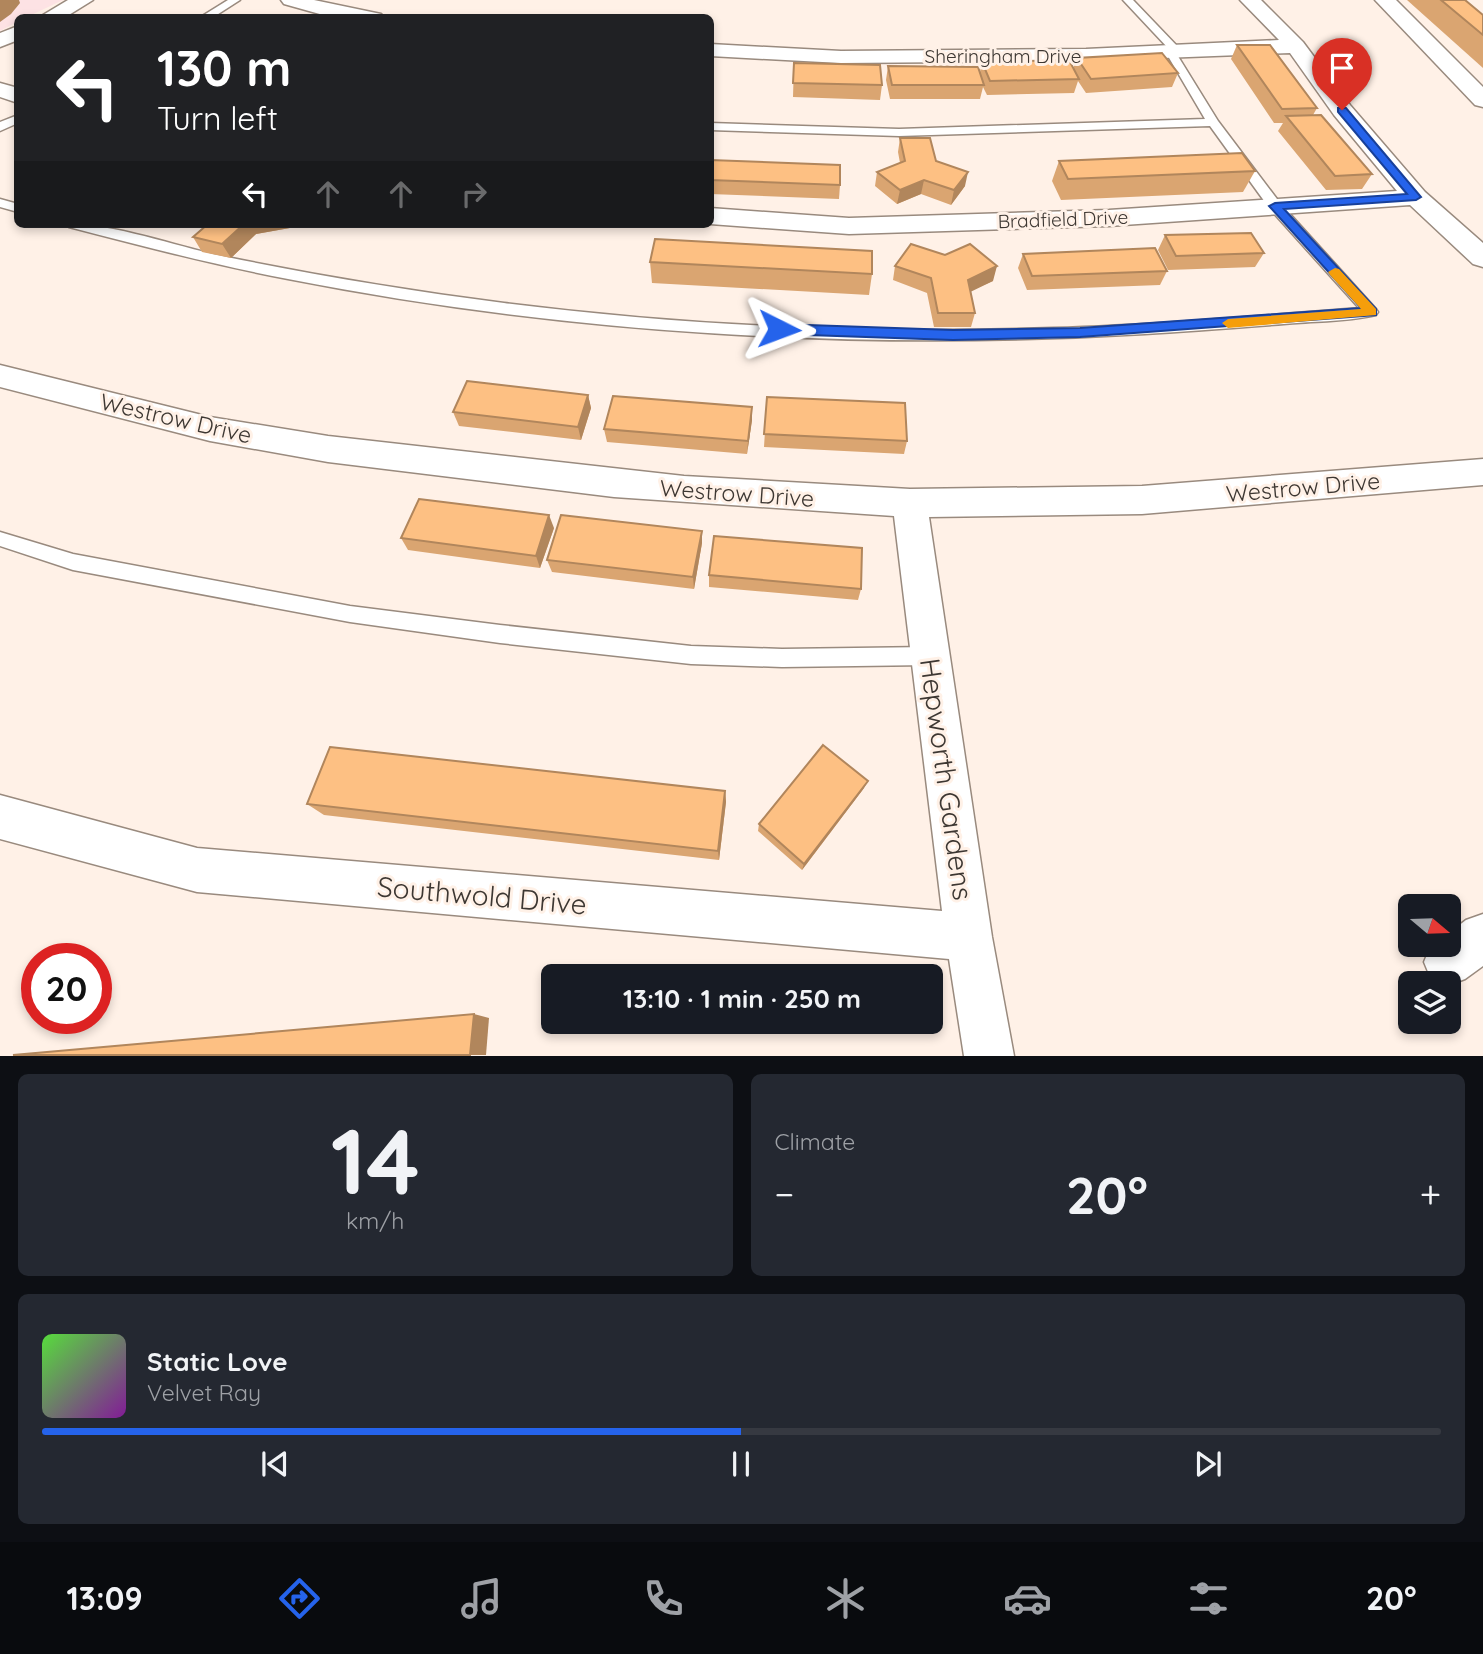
<!DOCTYPE html>
<html lang="en">
<head>
<meta charset="utf-8">
<style>
	body { margin:0; font-family:Quicksand,sans-serif; background:#242831; color:#f1f3f6; height:100vh; display:flex; flex-direction:column; font-size:26px; white-space:nowrap }
	* { box-sizing:border-box; margin:0 }
	p { font-size:23px; color:#9ea1a6 }
	.icon { flex:none; width:38px; height:38px; fill:none; stroke:currentColor; stroke-width:2; stroke-linecap:round; stroke-linejoin:round }
	.map { position:relative; height:1056px; overflow:hidden }
	.sheet { display:flex; flex-direction:column; gap:18px; padding:18px; background:#0d0f14; flex:1 }
	.sheet>* { flex:none }
	.banner { position:absolute; left:14px; top:14px; width:700px; height:214px; border-radius:10px; box-shadow:0 4px 10px #0003; background:#202124; color:#fff; overflow:hidden }
	.needle { width:46px; rotate:109deg }
	.controls { position:absolute; left:1398px; top:894px; display:grid; gap:14px }
	.controls a { display:grid; place-items:center; width:63px; height:63px; border-radius:10px; background:#171b24; box-shadow:0 4px 10px #0003; font-size:35px }
	.speed { position:absolute; left:21px; top:943px; display:flex; gap:14px; font-size:35px; font-weight:700; text-align:center }
	.speed>* { display:grid; place-content:center; width:91px; height:91px; border-radius:50%; background:#171b24; box-shadow:0 4px 10px #0003; line-height:1 }
	.speed .limit { border:10px solid #d22; background:#fff; color:#111 }
	.pin { position:absolute; display:grid; place-items:center; width:60px; height:60px; color:#fff; margin:-72px -30px; border-radius:50% 50% 50% 0; rotate:-45deg; box-shadow:0 0 7px #0007 }
	.pin .icon { rotate:45deg }
	.me { position:absolute; width:77px; margin:-38px; rotate:93deg; stroke-linejoin:round; filter:drop-shadow(0 0 5px #0008) }
	.turn { display:flex; align-items:center; gap:24px; height:147px; padding:0 28px; font-size:32px }
	.turn .icon { width:91px; height:91px; stroke-width:2.5 }
	.turn b { display:block; font-size:49px; line-height:60px }
	.lanes { display:flex; align-items:center; height:66px; padding:0 28px; background:#0003; justify-content:center; gap:35px; direction:ltr }
	.lanes .off { opacity:.35 }
	.big { font-size:52px; font-weight:700; line-height:1.1 }
	.sheet .tile { flex:1; display:flex; flex-direction:column; justify-content:center; gap:10px; min-width:0; padding:0 24px; border-radius:10px; background:#242831 }
	.sheet .dial { align-items:center; gap:0 }
	.dial b { font-size:91px; line-height:1 }
	.song { display:flex; align-items:center; gap:21px }
	.cover { width:84px; height:84px; border-radius:10px; background:linear-gradient(135deg,hsl(110 70% 55%),hsl(290 70% 35%)) }
	.played { height:7px; border-radius:4px; background:linear-gradient(90deg,#2563eb 50%,#363941 50%) }
	.keys { display:flex; justify-content:space-around; direction:ltr }
	.heat { display:flex; justify-content:space-between; align-items:center; font-size:38px; direction:ltr }
	.sheet .tiles { flex:1; display:grid; gap:18px; grid-template-columns:1fr 1fr }
	.tile:last-child { grid-column:span 2 }
	.trip { position:absolute; left:541px; top:964px; width:402px; height:70px; border-radius:10px; background:#171b24; box-shadow:0 4px 10px #0003; font-weight:700; line-height:70px; text-align:center }
	.tabs { display:flex; height:112px; justify-content:space-around; align-items:center; background:#090b0e; color:#9ea1a6 }
	.tabs .icon { width:49px; height:49px }
	.tabs .current { color:#2563eb }
	.tabs b { font-size:32px; color:#f1f3f6 }
	.map>svg:first-child { display:block }
	.education { fill:#fde2e4 }
	.lines { fill:none; stroke-linecap:round; stroke-linejoin:round }
	.service-casing { stroke:#998a7e; stroke-width:3 }
	.minor-casing { stroke:#998a7e; stroke-width:3 }
	.service { fill:#fff; fill-rule:evenodd }
	.minor { fill:#fff; fill-rule:evenodd }
	.wall { fill:#daa571 }
	.shaded-wall { fill:#b1865c }
	.building { fill:#fdc083; stroke:#b1865c; stroke-width:2 }
	.route { fill:#2563eb; stroke:#184099; stroke-width:2 }
	.slow { fill:#f59e0b }
	.labels { text-anchor:middle; dominant-baseline:central; stroke-width:6; stroke-linejoin:round; paint-order:stroke }
	.far-street-label { font-size:19px; fill:#3d3732; stroke:#fff1e7 }
	.street-label { font-size:23px; fill:#3d3732; stroke:#fff1e7 }
	.near-street-label { font-size:28px; fill:#3d3732; stroke:#fff1e7 }
</style>
</head>
<body>
<div class="map">
<svg width="1483" height="1056" viewBox="0 0 1483 1056">
	<rect width="100%" height="100%" fill="#fff1e7"/>
	<path class="education" d="M0,0H63L27,17L18,18L17,22L0,31Z"/>
	<g class="lines">
		<g class="service-casing">
			<g id="service">
				<path d="M228,0H240L212,18H199Z"/>
				<path d="M1123,0H1133L1179,48L1180,50L1176,53L1218,121L1280,203L1376,309L1378,312L1376,315C1351,321 1323,321 1297,323C1246,327 1196,331 1145,334C861,351 568,334 288,279C215,265 142,246 69,227L67,224C117,224 177,247 227,257C319,276 411,291 504,303C685,326 871,334 1053,328C1155,325 1257,316 1359,308L1270,209L1210,126L899,136L710,130V123L899,129L1205,119L1165,51L1168,48Z"/>
				<path d="M18,115V123L0,131V122Z"/>
				<path d="M0,199L18,204V212L0,207Z"/>
				<path d="M0,532L73,554L350,606L500,625L691,646L782,649L929,647L936,650L939,656L936,662L929,665L782,667L691,664L500,643L350,622L73,570L0,546Z"/>
			</g>
		</g>
		<g class="minor-casing">
			<g id="minor">
				<path d="M68,0H93L64,18H38Z"/>
				<path d="M281,0H314L381,14L384,18H334L284,4Z"/>
				<path d="M1240,0H1261L1303,42L1350,105L1425,192L1483,243V267L1473,264L1410,205L1109,226L849,234L710,224V208L849,218L1109,210L1397,191L1334,115L1290,53L1086,61L841,63L710,56V44L841,51L1086,49L1279,40Z"/>
				<path d="M1375,0H1396L1483,87V107L1475,105Z"/>
				<path d="M18,26V40L0,47V33Z"/>
				<path d="M0,83L18,88V103L0,97Z"/>
				<path d="M0,365L210,417L328,436L684,476L910,489L1142,486L1483,459V485L1142,514L929,517L992,937L1014,1056H964L949,959L197,892L0,839V795L197,848L942,911L894,516L614,497L328,462L210,441L0,387Z"/>
				<path d="M1483,914V966L1465,979L1449,985L1431,979L1424,962L1431,945H1449V933L1466,920Z"/>
			</g>
		</g>
		<use href="#service" class="service"/>
		<use href="#minor" class="minor"/>
	</g>
	<g class="wall">
		<path d="M1407,0H1465L1483,15V68Z"/>
		<path d="M1237,45L1317,108L1313,115L1372,174L1362,189L1326,190L1278,131L1283,123H1274L1231,59Z"/>
		<path d="M1077,58L1178,73L1172,87L1086,93L1078,81L1074,93L987,95L983,87L980,99H890L886,80L888,66L980,72L982,62L1073,69Z"/>
		<path d="M794,63L882,85L880,100L793,97Z"/>
		<path d="M900,138L936,161L965,186L951,205L921,194L897,204L875,186L877,172L900,163L898,152Z"/>
		<path d="M710,160L840,185L839,199L710,194Z"/>
		<path d="M1059,161L1255,171L1243,192L1061,200L1052,181Z"/>
		<path d="M208,224H301V226L256,234L231,258L202,252L193,237Z"/>
		<path d="M1165,235L1264,253L1255,267L1168,270L1158,250Z"/>
		<path d="M1023,254L1167,271L1160,285L1027,290L1018,268Z"/>
		<path d="M650,262L872,274L869,295L652,283Z"/>
		<path d="M895,266L993,281L970,291L975,313L971,327H934L927,293L893,280Z"/>
		<path d="M588,395L591,408L581,440L459,426L453,412Z"/>
		<path d="M767,397L907,441L904,454L764,447Z"/>
		<path d="M752,407V420L747,454L607,442L604,429Z"/>
		<path d="M554,528L540,568L408,550L401,538Z"/>
		<path d="M702,543L694,589L552,572L547,560Z"/>
		<path d="M709,575L861,589L858,600L709,587Z"/>
		<path d="M864,788L802,870L758,831L759,824Z"/>
		<path d="M725,791L726,802L719,860L324,815L307,804Z"/>
	</g>
	<g class="shaded-wall">
		<path d="M0,0H19L20,3L11,14L0,22Z"/>
		<path d="M968,172L965,186L951,205L954,190Z"/>
		<path d="M924,180L921,194L897,204L900,190Z"/>
		<path d="M244,224H301V226L256,234L231,258L222,244Z"/>
		<path d="M997,266L993,281L964,295L968,280Z"/>
		<path d="M588,395L591,408L581,440L578,427Z"/>
		<path d="M752,407V420L747,454L748,441Z"/>
		<path d="M549,515L554,528L540,568L536,556Z"/>
		<path d="M702,531V543L694,589L693,577Z"/>
		<path d="M868,781L864,788L802,870L804,864Z"/>
		<path d="M725,791L726,802L719,860L718,851Z"/>
		<path d="M474,1014L489,1018L486,1055H470Z"/>
	</g>
	<g class="building">
		<path d="M1441,0H1465L1483,15V35Z"/>
		<path d="M1237,45H1270L1317,108L1282,109Z"/>
		<path d="M1162,53L1178,73L1091,79L1077,58Z"/>
		<path d="M1069,60L1079,79L990,81L982,62Z"/>
		<path d="M794,63L880,65L882,85L793,83Z"/>
		<path d="M888,66L978,67L984,85H892Z"/>
		<path d="M1321,115L1372,174L1335,176L1286,116Z"/>
		<path d="M900,138H930L936,161L968,172L954,190L924,180L900,190L877,172L905,161Z"/>
		<path d="M1242,153L1255,171L1068,179L1059,161Z"/>
		<path d="M710,160L840,165V185L710,180Z"/>
		<path d="M208,224H244L222,244L193,237Z"/>
		<path d="M1251,233L1264,253L1176,256L1165,235Z"/>
		<path d="M655,239L872,251V274L650,262Z"/>
		<path d="M911,244L945,255L970,244L997,266L968,280L975,313H938L931,278L895,266Z"/>
		<path d="M1155,248L1167,271L1032,276L1023,254Z"/>
		<path d="M467,381L588,395L578,427L453,412Z"/>
		<path d="M613,396L752,407L748,441L604,429Z"/>
		<path d="M767,397L905,403L907,441L764,434Z"/>
		<path d="M419,499L549,515L536,556L401,538Z"/>
		<path d="M561,515L702,531L693,577L547,560Z"/>
		<path d="M714,536L862,548L861,589L709,575Z"/>
		<path d="M823,745L868,781L804,864L759,824Z"/>
		<path d="M330,747L725,791L718,851L307,804Z"/>
		<path d="M474,1014L470,1055H13Z"/>
	</g>
	<path class="route" d="M1338,108H1346L1421,197L1416,200L1284,209L1376,309V315L1080,337L953,340L779,334L773,329L779,324L953,330L1080,328L1361,308L1269,206L1275,203L1407,194L1338,112Z"/>
	<path class="slow" d="M1335,268L1339,269L1376,309V315L1228,328L1222,323L1228,319L1361,309L1330,275L1328,272Z"/>
	<g class="labels">
		<g class="far-street-label">
			<text x="1003" y="56">Sheringham Drive</text>
			<text transform="translate(1063 219) rotate(-2)">Bradfield Drive</text>
		</g>
		<g class="street-label">
			<text transform="translate(176 418) rotate(13)">Westrow Drive</text>
			<text transform="translate(1303 487) rotate(-5)">Westrow Drive</text>
			<text transform="translate(737 493) rotate(4)">Westrow Drive</text>
		</g>
		<g class="near-street-label">
			<text transform="translate(947 779) rotate(82)">Hepworth Gardens</text>
			<text transform="translate(482 895) rotate(5)">Southwold Drive</text>
		</g>
	</g>
</svg>
<div class="controls">
<a><svg class="needle" viewBox="-14 -14 28 28"><path d="M0-13l5 13h-10z" fill="#e53935"/><path d="M0 13l5-13h-10z" fill="#9ea1a6"/></svg></a>
<a><svg class="icon" aria-label="layers" viewBox="0 0 24 24"><path d="M12 4l9 5-9 5-9-5zM3 14l9 5 9-5"/></svg></a>
</div>
<div class="speed"><div class="limit">20</div></div>
<div class="pin" style="left:1342px;top:110px;background:#d93025"><svg class="icon" aria-label="arrive" viewBox="0 0 24 24"><path d="M6 21V4h12l-3 4 3 4H6"/></svg></div>
<svg class="me" style="left:779px;top:329px" viewBox="-20 -20 40 40"><path d="M0-17L14 15 0 8-14 15z" fill="#2563eb" stroke="#fff" stroke-width="4"/></svg>
<div class="trip">13:10 · 1 min · 250 m</div>
<div class="banner">
<div class="turn"><svg class="icon" aria-label="left" viewBox="0 0 24 24"><path d="M17 20v-9H6M10 6l-5 5 5 5"/></svg><div><b>130 m</b>Turn left</div></div>
<div class="lanes"><svg class="icon" aria-label="left" viewBox="0 0 24 24"><path d="M17 20v-9H6M10 6l-5 5 5 5"/></svg><svg class="icon off" aria-label="ahead" viewBox="0 0 24 24"><path d="M12 20V5M6 11l6-6 6 6"/></svg><svg class="icon off" aria-label="ahead" viewBox="0 0 24 24"><path d="M12 20V5M6 11l6-6 6 6"/></svg><svg class="icon off" aria-label="right" viewBox="0 0 24 24"><path d="M7 20v-9h11M14 6l5 5-5 5"/></svg></div>
</div>
</div>
<section class="sheet">
<div class="tiles">
<div class="tile dial"><b>14</b><p>km/h</p></div>
<div class="tile"><p>Climate</p>
<div class="heat"><a>−</a><b class="big">20°</b><a>+</a></div>
</div>
<div class="tile">
<div class="song"><i class="cover"></i><div><b>Static Love</b><p>Velvet Ray</p></div></div>
<div class="played"></div>
<div class="keys"><svg class="icon" aria-label="previous" viewBox="0 0 24 24"><path d="M18 5L8 12l10 7zM5 5v14"/></svg><svg class="icon" aria-label="pause" viewBox="0 0 24 24"><path d="M8 5v14M16 5v14"/></svg><svg class="icon" aria-label="next" viewBox="0 0 24 24"><path d="M6 5l10 7-10 7zM19 5v14"/></svg></div>
</div>
</div>
</section>
<nav class="tabs">
<b>13:09</b>
<svg class="icon current" aria-label="directions" viewBox="0 0 24 24"><path d="M12 3l9 9-9 9-9-9zM9 14v-3h6M13 9l2 2-2 2"/></svg>
<svg class="icon" aria-label="music" viewBox="0 0 24 24"><path d="M9 18V5l10-2v13"/><circle cx="6" cy="18" r="3"/><circle cx="16" cy="16" r="3"/></svg>
<svg class="icon" aria-label="phone" viewBox="0 0 24 24"><path d="M5 4h4l2 5-3 2q2 4 5 5l2-3 5 2v4C11 20 4 13 5 4z"/></svg>
<svg class="icon" aria-label="climate" viewBox="0 0 24 24"><path d="M12 3v18M4 7l16 10M4 17L20 7"/></svg>
<svg class="icon" aria-label="car" viewBox="0 0 24 24"><path d="M5 17H2v-5l4-1 3-4h7l3 4 3 1v5h-3M9 17h6M6 11h13"/><circle cx="7" cy="17" r="2"/><circle cx="17" cy="17" r="2"/></svg>
<svg class="icon" aria-label="filters" viewBox="0 0 24 24"><path d="M4 7h16M4 17h16"/><circle cx="9" cy="7" r="2"/><circle cx="15" cy="17" r="2"/></svg>
<b>20°</b>
</nav>
</body>
</html>
